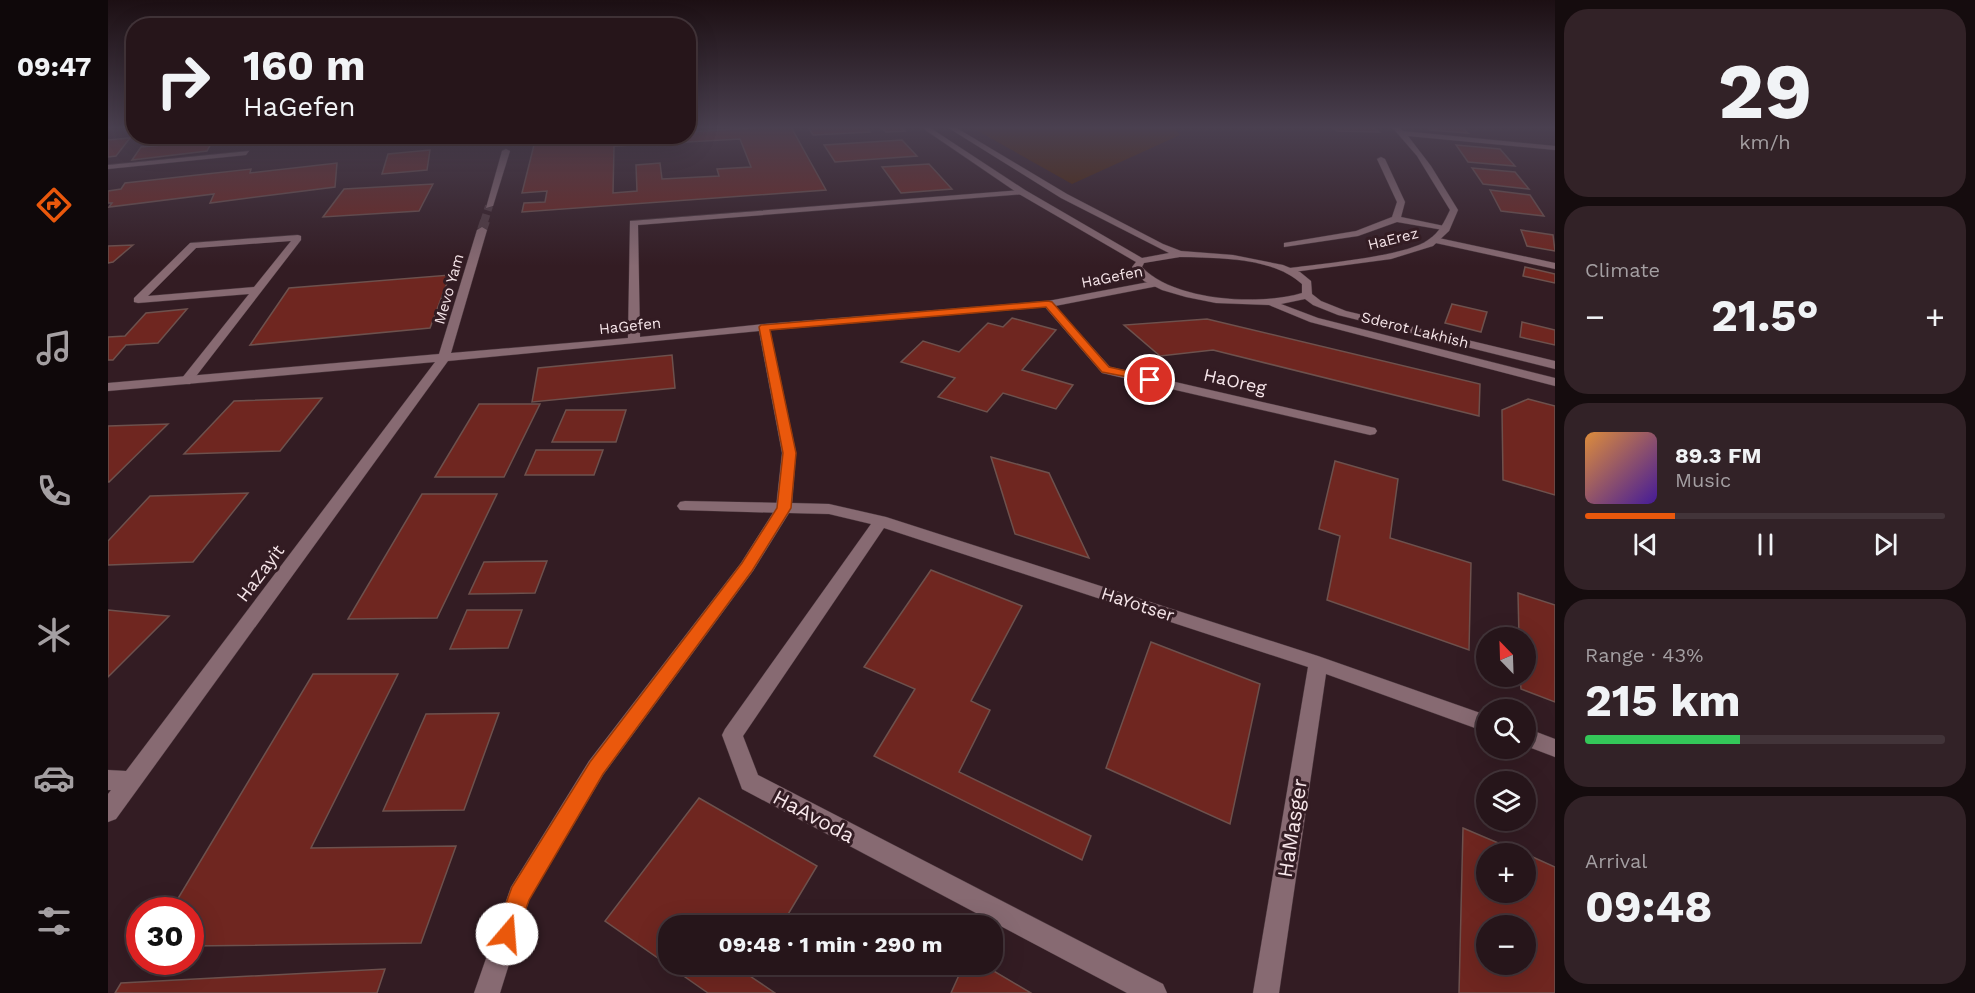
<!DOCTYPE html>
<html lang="en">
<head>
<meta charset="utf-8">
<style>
	body { margin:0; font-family:"Work Sans",sans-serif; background:#322227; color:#f1f3f6; height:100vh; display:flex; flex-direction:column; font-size:22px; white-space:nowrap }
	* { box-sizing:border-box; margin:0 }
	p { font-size:20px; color:#a49fa2 }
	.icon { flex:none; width:33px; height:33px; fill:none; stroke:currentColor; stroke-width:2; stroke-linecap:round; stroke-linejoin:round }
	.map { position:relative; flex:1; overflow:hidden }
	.drawer { display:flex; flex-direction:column; gap:9px; padding:9px; background:#150c0e; width:420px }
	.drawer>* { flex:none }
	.banner { position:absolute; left:18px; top:18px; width:570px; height:126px; border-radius:24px; box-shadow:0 6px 24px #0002,0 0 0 2px #423439; background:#26151a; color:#f1f3f6; overflow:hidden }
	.needle { width:39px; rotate:337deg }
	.buttons { position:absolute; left:1368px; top:627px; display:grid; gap:12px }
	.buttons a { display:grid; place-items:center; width:60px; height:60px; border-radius:50%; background:#26151a; box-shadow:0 6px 24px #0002,0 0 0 2px #423439; font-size:30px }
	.speed { position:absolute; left:18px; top:897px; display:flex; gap:12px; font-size:30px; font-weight:700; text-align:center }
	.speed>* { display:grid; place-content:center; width:78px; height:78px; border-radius:50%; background:#26151a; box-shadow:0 6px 24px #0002,0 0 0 2px #423439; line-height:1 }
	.speed .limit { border:9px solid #d22; background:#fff; color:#111 }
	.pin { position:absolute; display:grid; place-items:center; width:51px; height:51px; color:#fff; margin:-26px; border:3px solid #fff; border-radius:50%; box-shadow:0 2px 6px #0007 }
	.me { position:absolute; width:66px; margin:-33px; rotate:18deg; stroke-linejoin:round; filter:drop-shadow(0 0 4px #0008) }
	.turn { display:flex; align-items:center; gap:21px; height:126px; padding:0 18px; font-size:27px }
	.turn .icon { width:78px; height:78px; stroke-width:2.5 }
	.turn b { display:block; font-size:42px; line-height:51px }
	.big { font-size:45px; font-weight:700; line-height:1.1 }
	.drawer .widget { flex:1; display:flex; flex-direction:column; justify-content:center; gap:9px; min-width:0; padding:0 21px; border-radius:24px; background:#322227 }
	.drawer .dial { align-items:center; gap:0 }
	.dial b { font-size:78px; line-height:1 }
	.song { display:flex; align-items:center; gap:18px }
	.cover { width:72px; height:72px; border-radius:9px; background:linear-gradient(135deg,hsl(30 70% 55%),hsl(260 70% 35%)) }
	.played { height:6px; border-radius:3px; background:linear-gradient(90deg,#ea580c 25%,#423439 25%) }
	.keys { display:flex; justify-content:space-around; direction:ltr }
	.heat { display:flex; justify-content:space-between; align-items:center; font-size:33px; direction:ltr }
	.charge { height:9px; border-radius:4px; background:linear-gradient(90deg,#34c759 43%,#423439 0) }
	.trip { position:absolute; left:550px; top:915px; width:345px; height:60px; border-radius:24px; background:#26151a; box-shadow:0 6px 24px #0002,0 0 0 2px #423439; font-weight:700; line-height:60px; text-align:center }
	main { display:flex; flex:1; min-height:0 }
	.tabs { display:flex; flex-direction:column; width:108px; justify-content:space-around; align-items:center; background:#0f080a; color:#a49fa2 }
	.tabs .icon { width:42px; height:42px }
	.tabs .current { color:#ea580c }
	.tabs b { font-size:27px; color:#f1f3f6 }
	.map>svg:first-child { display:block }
	.green { fill:#4d2300 }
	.building { fill:#6f2620; stroke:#6d514d; stroke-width:1.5; fill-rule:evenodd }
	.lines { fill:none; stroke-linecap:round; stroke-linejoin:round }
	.street-tunnel-far1 { stroke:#503a41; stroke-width:8; stroke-dasharray:8 4; stroke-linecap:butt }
	.street-tunnel { stroke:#503a41; stroke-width:10; stroke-dasharray:10 5; stroke-linecap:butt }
	.lane-casing { stroke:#4a373d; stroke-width:1 }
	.street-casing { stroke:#4a373d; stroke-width:1 }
	.secondary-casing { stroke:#4a373d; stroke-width:1 }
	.lane { fill:#876a72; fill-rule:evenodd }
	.street { fill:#876a72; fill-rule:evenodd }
	.secondary { fill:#876a72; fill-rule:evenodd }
	.route { fill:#ea580c; stroke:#983908; stroke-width:1.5 }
	.labels { text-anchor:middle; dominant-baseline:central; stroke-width:6; stroke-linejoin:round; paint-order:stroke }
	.far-street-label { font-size:15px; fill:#f6e5e9; stroke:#331c23 }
	.street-label { font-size:18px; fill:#f6e5e9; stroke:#331c23 }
	.near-street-label { font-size:21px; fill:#f6e5e9; stroke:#331c23 }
</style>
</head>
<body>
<main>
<nav class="tabs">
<b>09:47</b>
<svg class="icon current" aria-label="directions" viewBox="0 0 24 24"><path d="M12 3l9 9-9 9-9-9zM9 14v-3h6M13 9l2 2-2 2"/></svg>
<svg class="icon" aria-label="music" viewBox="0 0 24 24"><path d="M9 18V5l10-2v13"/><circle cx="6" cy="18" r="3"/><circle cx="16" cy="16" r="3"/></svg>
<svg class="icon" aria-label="phone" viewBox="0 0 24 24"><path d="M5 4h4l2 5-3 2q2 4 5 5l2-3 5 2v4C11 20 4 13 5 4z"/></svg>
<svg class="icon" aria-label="climate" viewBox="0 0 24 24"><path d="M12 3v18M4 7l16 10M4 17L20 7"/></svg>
<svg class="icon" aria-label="car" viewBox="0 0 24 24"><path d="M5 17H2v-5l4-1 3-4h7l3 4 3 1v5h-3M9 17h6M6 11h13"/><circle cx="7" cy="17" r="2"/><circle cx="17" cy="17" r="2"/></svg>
<svg class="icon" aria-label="filters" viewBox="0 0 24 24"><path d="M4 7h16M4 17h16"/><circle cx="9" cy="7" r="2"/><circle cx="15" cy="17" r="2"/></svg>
</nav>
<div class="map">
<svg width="1447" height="993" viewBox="0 0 1447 993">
	<rect width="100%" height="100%" fill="#331c23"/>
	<path class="green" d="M863,127H1066L1072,135L964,184Z"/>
	<g class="building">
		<path d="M659,127H683L718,190L414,212L416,203L437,202L439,191L414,193L427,141L502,136H580V132ZM632,139L643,167L609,169L611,176L554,179L552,163L528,165L529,191L505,193L506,146Z"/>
		<path d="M700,127H758L762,132L705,135Z"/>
		<path d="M773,127H793L797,131L778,132Z"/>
		<path d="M1225,127H1264L1271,132L1229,131Z"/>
		<path d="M1319,127H1353L1360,133L1322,130Z"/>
		<path d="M22,138L8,156L0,157V140Z"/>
		<path d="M105,140L99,151L24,160L33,147Z"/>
		<path d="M794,140L809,156L727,162L716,145Z"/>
		<path d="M1348,145L1392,149L1407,166L1360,162Z"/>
		<path d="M322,150L319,170L274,174L280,154Z"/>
		<path d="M229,163L227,187L102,203L106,194L1,207L4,203H0V191L13,189L17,183L143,169L142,173Z"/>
		<path d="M821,164L844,189L793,193L774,167Z"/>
		<path d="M1364,168L1407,172L1421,189L1375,184Z"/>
		<path d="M325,184L311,211L215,217L236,189Z"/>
		<path d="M1382,190L1422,195L1436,216L1393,211Z"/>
		<path d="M1413,230L1445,235L1447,251L1419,246Z"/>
		<path d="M25,245L5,262L0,263V246Z"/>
		<path d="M1417,267L1447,274V283L1415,276Z"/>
		<path d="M342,275L322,328L142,345L181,288Z"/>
		<path d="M1344,304L1379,312L1373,332L1337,323Z"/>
		<path d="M79,309L50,343L18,345L5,360H0V337L17,336L38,313Z"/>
		<path d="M904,318L948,330L914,370L965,385L948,409L895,393L879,412L830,397L847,378L793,362L815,341L851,352L880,323L895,327Z"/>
		<path d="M1099,319L1372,384L1371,416L1105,350L1052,356L1016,325Z"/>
		<path d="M1414,322L1447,330V345L1412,337Z"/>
		<path d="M564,355L567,388L424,402L430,368Z"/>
		<path d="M214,398L172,451L76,454L126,401Z"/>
		<path d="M1420,399L1447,406V495L1395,480L1394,410Z"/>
		<path d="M371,404H432L396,477H327Z"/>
		<path d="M458,410H518L508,442H444Z"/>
		<path d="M60,424L1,482H0V426Z"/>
		<path d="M428,450H495L486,475H417Z"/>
		<path d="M883,457L941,473L981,558L907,534Z"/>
		<path d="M1227,461L1290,479L1282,538L1363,563L1361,650L1219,600L1232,536L1211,529Z"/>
		<path d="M140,493L85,562L0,565V541L42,496Z"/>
		<path d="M314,494H389L329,618L240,619Z"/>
		<path d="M439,561L427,593L361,594L376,562Z"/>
		<path d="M823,570L914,606L863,701L882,710L851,772L983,836L974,860L766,756L807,689L756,667Z"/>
		<path d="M1410,593L1447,605V702L1413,689L1412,676H1418V638H1411Z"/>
		<path d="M0,610L61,616L0,677Z"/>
		<path d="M359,610H414L400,648L342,649Z"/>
		<path d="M1043,642L1152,684L1122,824L998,768Z"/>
		<path d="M205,674H290L203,848L348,846L313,943L82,946V910H63Z"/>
		<path d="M391,713L356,810L275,811L318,714Z"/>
		<path d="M591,798L709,866L673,926H561V964H649L642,976L667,993H600L497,921Z"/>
		<path d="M1355,828L1416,854H1378V892H1418V854L1447,867V993H1351ZM1378,926H1418V964H1378Z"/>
		<path d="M856,964H874L923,993H843Z"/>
		<path d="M277,969L269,993H7L13,983Z"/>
	</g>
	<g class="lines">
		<path class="street-tunnel-far1" d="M376,222L381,206"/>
		<path class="street-tunnel" d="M374,230L377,221"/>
		<g class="lane-casing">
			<g id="lane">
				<path d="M1273,157L1277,159L1297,202L1293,217L1341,227V231L1289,222L1250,236L1176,247V243L1248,231L1284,217L1289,202L1269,159Z"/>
				<path d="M190,235L193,236V240L82,384H74L72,381L74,378L141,294L30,303L26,302V298L82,243ZM183,241L146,287L40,296L88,248Z"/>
				<path d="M1326,237L1447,263V269L1323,242V238Z"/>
				<path d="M577,501L676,503L684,508L676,513L572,510L569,506L572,502Z"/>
			</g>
		</g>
		<g class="street-casing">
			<g id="street">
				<path d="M1284,127H1291L1295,131L1447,146V150L1300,136L1323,166L1350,210L1341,231L1325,246L1283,259L1178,273V269L1182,268C1212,264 1299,256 1320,240C1332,232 1336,222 1342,210L1309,156Z"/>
				<path d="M398,149L402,151L385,206L378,208L394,151Z"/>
				<path d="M141,151L138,155L0,169V165Z"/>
				<path d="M914,190H917V194L530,225L532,337L656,324L940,301L1046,281L1051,284L1050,286L947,306L1002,367L1267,428L1269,431L1267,434L1262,435L994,373L937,307L662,330L688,453L684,503L721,504L778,517L1210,656L1378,715V732L1218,674L1171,993H1145L1200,667L776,528L635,736L650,775L1055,984L1059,993H1019L634,789L614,735L617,729L763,524L721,514L681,513L645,571L495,775L421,900L392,993H366L403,887L481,761L633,563L668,508L674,453L651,331L340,361L8,819L0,822V794L3,790H0V770L18,771L327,362L0,391V383L331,354L369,230L374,227L379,230L343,353L520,338L522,221Z"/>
				<path d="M1418,728L1447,739V757L1418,746Z"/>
			</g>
		</g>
		<g class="secondary-casing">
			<path id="secondary" d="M813,127H821L917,190L1034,258L1061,253L953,198L839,127H847L959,194L1055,244L1073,251L1125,255L1175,265L1192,272L1203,281L1204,294L1213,301L1238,311L1447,361V369L1230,315L1205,305L1197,299L1173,304L1210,318L1447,378V386L1202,322L1161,305L1108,303L1078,297L1054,290L1036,281L1024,267L1028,262L911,194ZM1072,257C1110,258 1165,257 1194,284V293C1152,306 1065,301 1034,267L1036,263Z"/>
		</g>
		<use href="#lane" class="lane"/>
		<use href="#street" class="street"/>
		<use href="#secondary" class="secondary"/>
	</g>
	<linearGradient id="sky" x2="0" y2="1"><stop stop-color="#1c0f13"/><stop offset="0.48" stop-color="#4a4050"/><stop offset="1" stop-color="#4a4050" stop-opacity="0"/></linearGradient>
	<rect width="1447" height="266" fill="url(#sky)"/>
	<path class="route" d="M940,301L944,302L1001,367L1046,377V382L994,372L938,307L662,330L688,453L683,508L644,571L495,774L421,900L406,942L399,945L391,942L387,934L404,887L482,762L634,563L669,508L675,453L651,327L653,325Z"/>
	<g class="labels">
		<g class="far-street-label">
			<text transform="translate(1285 239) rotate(-14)">HaErez</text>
			<text transform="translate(1004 277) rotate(-11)">HaGefen</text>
			<text transform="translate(341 289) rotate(-74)">Mevo Yam</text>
			<text transform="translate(522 326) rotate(-6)">HaGefen</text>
			<text transform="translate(1307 330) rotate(14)">Sderot Lakhish</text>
		</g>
		<g class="street-label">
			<text transform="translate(1127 381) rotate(13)">HaOreg</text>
			<text transform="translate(152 573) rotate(-53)">HaZayit</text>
			<text transform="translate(1030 604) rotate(18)">HaYotser</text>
		</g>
		<g class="near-street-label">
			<text transform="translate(706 816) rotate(28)">HaAvoda</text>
			<text transform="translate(1184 828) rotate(-81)">HaMasger</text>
		</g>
	</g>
</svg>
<div class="buttons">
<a><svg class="needle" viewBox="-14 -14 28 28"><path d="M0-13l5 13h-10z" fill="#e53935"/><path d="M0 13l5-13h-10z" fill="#a49fa2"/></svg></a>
<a><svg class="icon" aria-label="search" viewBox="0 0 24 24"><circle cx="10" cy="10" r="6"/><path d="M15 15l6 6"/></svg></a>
<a><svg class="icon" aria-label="layers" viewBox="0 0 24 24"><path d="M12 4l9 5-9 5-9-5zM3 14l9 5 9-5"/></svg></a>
<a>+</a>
<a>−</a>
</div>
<div class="speed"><div class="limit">30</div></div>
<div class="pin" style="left:1042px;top:380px;background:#d93025"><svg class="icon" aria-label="arrive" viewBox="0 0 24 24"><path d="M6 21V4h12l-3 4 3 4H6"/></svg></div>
<svg class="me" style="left:399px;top:934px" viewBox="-20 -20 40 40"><circle r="19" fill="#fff"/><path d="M0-13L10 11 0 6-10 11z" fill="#ea580c"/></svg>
<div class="trip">09:48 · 1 min · 290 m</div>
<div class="banner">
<div class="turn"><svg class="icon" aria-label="right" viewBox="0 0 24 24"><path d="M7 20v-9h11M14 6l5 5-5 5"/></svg><div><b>160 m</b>HaGefen</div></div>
</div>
</div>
<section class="drawer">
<div class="widget dial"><b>29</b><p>km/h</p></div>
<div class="widget"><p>Climate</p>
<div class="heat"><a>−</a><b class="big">21.5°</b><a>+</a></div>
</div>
<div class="widget">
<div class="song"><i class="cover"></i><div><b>89.3 FM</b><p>Music</p></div></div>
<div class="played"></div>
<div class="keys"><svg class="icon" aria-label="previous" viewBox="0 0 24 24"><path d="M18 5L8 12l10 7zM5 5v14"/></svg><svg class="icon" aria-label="pause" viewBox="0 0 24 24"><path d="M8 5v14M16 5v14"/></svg><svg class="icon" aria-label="next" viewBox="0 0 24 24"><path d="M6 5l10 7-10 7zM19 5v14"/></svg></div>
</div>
<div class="widget"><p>Range · 43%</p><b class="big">215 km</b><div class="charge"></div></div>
<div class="widget"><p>Arrival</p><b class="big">09:48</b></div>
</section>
</main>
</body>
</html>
